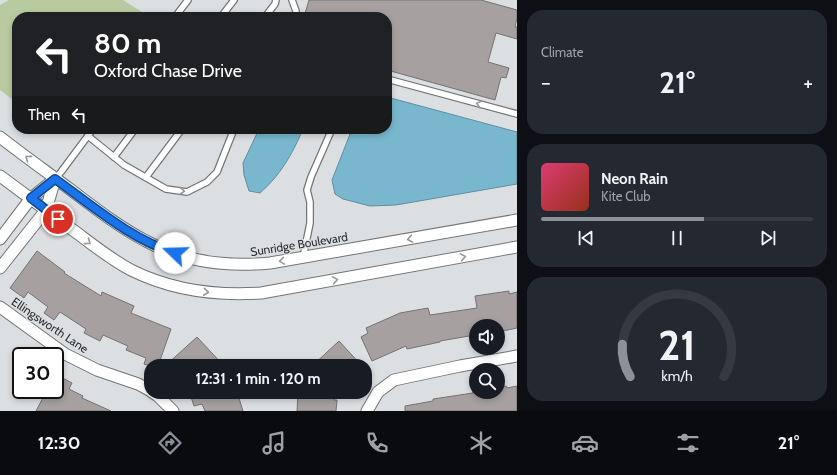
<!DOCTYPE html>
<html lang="en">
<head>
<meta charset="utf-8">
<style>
	body { margin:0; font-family:Cabin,sans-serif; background:#242831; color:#f1f3f6; height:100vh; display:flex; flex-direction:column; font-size:15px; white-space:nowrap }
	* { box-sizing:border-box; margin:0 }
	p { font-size:13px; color:#9ea1a6 }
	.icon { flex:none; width:22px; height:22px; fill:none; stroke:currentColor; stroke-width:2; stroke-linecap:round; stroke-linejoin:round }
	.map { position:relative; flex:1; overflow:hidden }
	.side { display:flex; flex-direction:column; gap:10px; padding:10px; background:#0d0f14; width:320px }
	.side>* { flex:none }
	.hud { position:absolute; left:12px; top:12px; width:380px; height:122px; border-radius:16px; box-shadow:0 2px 6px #0003; background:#202124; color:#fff; overflow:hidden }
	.buttons { position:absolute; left:469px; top:319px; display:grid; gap:8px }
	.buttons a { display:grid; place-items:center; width:36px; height:36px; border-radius:50%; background:#171b24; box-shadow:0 2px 6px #0003; font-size:20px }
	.speed { position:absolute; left:12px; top:347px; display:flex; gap:8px; font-size:20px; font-weight:700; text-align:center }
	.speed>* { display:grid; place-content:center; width:52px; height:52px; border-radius:50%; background:#171b24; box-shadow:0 2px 6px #0003; line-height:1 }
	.speed .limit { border:2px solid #111; border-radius:6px; background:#fff; color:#111 }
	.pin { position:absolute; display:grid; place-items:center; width:34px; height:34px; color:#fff; margin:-17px; border:2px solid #fff; border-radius:50%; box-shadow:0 1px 4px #0007 }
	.me { position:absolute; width:44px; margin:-22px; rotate:291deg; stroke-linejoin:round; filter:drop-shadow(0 0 3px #0008) }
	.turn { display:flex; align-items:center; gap:14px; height:84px; padding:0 16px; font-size:18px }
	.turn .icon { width:52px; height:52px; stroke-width:2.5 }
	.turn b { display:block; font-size:28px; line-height:34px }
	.then { display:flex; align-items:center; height:38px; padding:0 16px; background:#0003; gap:8px; font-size:15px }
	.big { font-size:30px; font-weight:700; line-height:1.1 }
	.side .card { flex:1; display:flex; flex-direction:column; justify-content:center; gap:6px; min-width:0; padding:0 14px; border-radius:16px; background:#242831 }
	.side .dial { align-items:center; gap:0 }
	.dial svg { height:104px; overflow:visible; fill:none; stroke:#363941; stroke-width:7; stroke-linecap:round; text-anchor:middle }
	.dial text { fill:#f1f3f6; stroke:none }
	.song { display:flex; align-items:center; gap:12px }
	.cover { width:48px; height:48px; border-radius:6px; background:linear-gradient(135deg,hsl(340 70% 55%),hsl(10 70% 35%)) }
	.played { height:4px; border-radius:2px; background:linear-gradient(90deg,#8c9099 60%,#363941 60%) }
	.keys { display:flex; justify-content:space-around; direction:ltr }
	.heat { display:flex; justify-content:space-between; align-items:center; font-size:22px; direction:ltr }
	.trip { position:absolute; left:144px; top:359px; width:228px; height:40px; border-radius:16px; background:#171b24; box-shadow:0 2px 6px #0003; font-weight:700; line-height:40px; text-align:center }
	.tabs { display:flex; height:64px; justify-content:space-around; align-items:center; background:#090b0e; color:#9ea1a6 }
	.tabs .icon { width:28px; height:28px }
	.tabs .selected { color:#8c9099 }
	.tabs b { font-size:18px; color:#f1f3f6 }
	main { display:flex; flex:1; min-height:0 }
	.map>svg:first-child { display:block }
	.green { fill:#b8cba0 }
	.water { fill:#79b7ce; stroke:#628e9f }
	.building { fill:#a6a1a0; stroke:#767271 }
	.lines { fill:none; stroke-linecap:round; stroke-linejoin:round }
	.service-casing { stroke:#727578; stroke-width:8 }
	.minor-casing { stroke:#727578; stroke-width:13 }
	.service { stroke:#fff; stroke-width:5.5 }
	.minor { stroke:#fff; stroke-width:11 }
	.oneway { stroke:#969798 }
	.route-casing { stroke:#114b97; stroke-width:10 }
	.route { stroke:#1a73e8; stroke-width:7 }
	.labels { text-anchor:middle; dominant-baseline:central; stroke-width:3; stroke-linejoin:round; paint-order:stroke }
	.street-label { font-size:12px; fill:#2e2f30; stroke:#dcdfe2 }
</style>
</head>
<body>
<main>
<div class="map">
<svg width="517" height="411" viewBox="0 0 517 411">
	<rect width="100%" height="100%" fill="#dcdfe2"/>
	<path class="green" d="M9,0H123L150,17H17V103L0,90V5Z"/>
	<g class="water">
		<path d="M387,97L517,132V184L396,205L370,206L343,199L335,194L332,180L352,129H387Z"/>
		<path d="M259,129H303C293,153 280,176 260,193L249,191L244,175L243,163Z"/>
	</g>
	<g class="building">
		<path d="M309,0H481L517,10V18L515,27H517V39L496,33L488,62L509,68L506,78L501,77L495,100L387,70V17H304Z"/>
		<path d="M37,251L65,272L64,273L101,296L102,292L134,306L131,313L171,329L158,366H150L144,364L146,358L126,350L128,346L103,335L100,341L84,333L86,329L60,312L54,320L44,313L48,307L28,292L24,298L10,288Z"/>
		<path d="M509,291V294L517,292V328L498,332V326H473L475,335L440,341V342L407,349L406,346L372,361L361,337L368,333L366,328L400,313L428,308L430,315L477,308L475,296Z"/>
		<path d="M197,337L224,366H165Z"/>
		<path d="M339,341L362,366H312Z"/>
		<path d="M55,374L72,383L69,389L83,396L82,398L111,411H36L47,390H55Z"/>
		<path d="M506,386L507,388L517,386V411H405V406L433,401V399L473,393L472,392H498V387Z"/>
		<path d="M195,392H237L243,411H205L202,404L194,406L190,394Z"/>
		<path d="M298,394H334V400H337L336,411H297Z"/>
	</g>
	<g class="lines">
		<g class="service-casing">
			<g id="service">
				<path d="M292,0L296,11L295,17"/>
				<path d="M175,17L188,0"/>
				<path d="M221,17L234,0"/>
				<path d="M265,17L275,4L276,0"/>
				<path d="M387,79L517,114"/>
				<path d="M88,136L124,165L166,189L187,192L207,182L217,172L234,129"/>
				<path d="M114,157L135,129"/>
				<path d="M146,177L182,129"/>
				<path d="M55,179L61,172L93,129"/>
				<path d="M303,258L310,223V202L307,190L311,177L332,129"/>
			</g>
		</g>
		<g class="minor-casing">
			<g id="minor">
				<path d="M0,137C23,155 47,172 71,190C95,208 119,227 146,241C184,262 228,267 270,263L517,220"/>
				<path d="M0,176C24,194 49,212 73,230C92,244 110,259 131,270C171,290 216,296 261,293L517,247"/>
				<path d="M0,239L31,198L55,179"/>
				<path d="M0,268L46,210L55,179"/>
				<path d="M0,307L65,354L97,370L138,384L151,391"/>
				<path d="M152,392L158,396L173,411"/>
				<path d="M367,411L378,392L394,380L460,366L517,356"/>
			</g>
		</g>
		<use href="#service" class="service"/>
		<use href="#minor" class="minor"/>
	</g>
	<defs><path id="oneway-chevron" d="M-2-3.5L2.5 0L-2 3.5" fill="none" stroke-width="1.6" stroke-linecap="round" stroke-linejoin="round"/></defs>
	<g class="oneway">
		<use href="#oneway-chevron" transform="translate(479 104) rotate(-165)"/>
		<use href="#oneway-chevron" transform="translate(28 158) rotate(-143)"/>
		<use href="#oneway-chevron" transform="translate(182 191) rotate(5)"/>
		<use href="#oneway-chevron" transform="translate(410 239) rotate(170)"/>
		<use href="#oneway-chevron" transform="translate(88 242) rotate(37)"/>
		<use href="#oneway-chevron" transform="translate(463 257) rotate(-10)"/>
		<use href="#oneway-chevron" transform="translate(282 261) rotate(171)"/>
		<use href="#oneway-chevron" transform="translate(335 280) rotate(-10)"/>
		<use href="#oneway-chevron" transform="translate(206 292) rotate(6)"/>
	</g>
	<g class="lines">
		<g class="route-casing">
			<path id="route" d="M58,219L31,198L55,179C93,206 130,239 175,253"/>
		</g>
		<use href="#route" class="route"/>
	</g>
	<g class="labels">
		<g class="street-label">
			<text transform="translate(299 244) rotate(-9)">Sunridge Boulevard</text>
			<text transform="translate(50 325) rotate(34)">Ellingsworth Lane</text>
		</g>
	</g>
</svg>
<div class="buttons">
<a><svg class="icon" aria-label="sound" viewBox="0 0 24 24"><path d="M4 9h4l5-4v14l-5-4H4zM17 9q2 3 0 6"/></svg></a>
<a><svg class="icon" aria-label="search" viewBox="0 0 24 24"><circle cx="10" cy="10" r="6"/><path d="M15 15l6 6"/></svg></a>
</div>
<div class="speed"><div class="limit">30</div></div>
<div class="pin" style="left:58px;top:219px;background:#d93025"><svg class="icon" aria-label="arrive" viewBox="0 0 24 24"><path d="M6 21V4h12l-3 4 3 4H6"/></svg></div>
<svg class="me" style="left:175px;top:253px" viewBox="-20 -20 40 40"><circle r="19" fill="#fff"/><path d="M0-13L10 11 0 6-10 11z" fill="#1a73e8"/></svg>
<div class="trip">12:31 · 1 min · 120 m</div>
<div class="hud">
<div class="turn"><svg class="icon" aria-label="left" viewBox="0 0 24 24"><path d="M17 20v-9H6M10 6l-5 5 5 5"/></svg><div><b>80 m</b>Oxford Chase Drive</div></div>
<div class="then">Then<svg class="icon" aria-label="left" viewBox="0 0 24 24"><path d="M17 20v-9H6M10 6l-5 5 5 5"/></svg></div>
</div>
</div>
<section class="side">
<div class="card"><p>Climate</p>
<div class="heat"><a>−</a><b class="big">21°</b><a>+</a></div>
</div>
<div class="card">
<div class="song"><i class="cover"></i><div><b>Neon Rain</b><p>Kite Club</p></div></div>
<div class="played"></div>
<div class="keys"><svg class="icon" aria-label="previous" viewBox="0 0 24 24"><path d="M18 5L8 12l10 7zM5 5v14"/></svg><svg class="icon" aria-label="pause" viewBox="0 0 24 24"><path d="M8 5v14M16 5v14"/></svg><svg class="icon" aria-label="next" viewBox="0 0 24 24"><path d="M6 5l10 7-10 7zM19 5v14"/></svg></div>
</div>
<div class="card dial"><svg viewBox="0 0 100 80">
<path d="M14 69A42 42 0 1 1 86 69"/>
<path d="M14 69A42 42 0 0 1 8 44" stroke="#8c9099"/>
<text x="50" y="56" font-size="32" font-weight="700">21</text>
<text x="50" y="72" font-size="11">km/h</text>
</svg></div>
</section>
</main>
<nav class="tabs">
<b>12:30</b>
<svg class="icon selected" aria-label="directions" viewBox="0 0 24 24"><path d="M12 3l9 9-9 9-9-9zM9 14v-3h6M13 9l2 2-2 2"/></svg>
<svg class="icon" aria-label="music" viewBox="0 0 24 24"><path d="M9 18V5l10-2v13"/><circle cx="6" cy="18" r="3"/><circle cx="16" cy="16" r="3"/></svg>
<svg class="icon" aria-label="phone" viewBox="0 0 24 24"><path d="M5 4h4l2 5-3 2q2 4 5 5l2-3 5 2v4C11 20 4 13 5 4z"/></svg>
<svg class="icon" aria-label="climate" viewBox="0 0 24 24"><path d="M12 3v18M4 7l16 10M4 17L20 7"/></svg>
<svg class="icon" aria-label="car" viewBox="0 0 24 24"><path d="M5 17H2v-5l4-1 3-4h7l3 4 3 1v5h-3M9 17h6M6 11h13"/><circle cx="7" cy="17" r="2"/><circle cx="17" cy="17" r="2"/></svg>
<svg class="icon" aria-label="filters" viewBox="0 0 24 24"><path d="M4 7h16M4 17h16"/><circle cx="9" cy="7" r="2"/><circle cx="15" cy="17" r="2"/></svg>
<b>21°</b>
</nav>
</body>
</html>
